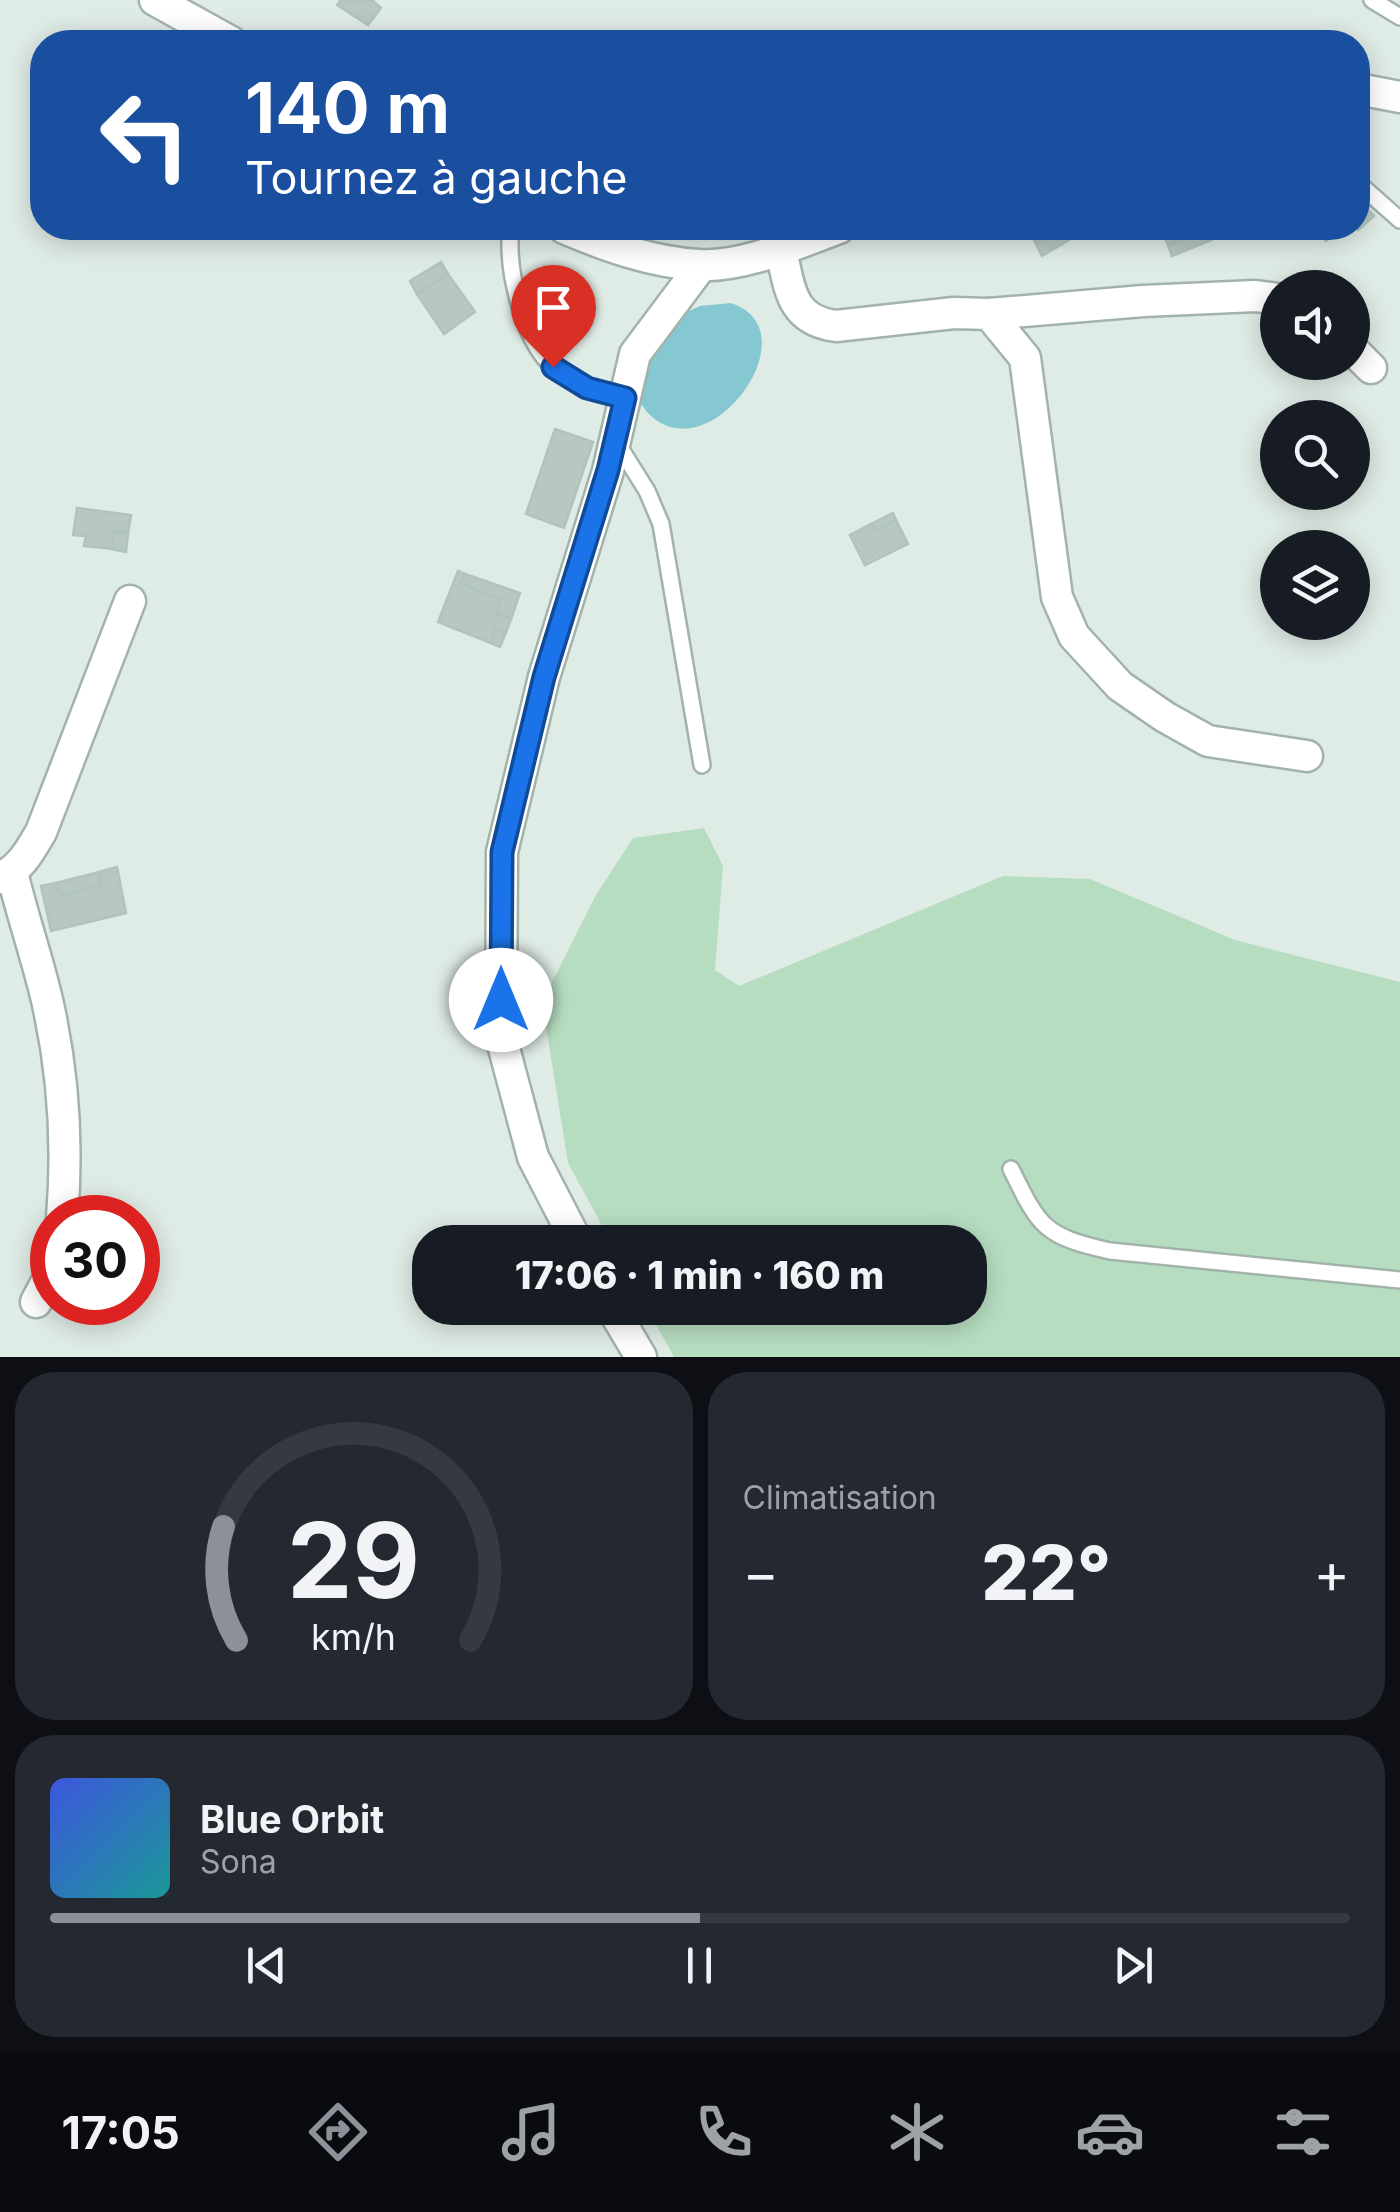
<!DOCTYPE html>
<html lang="fr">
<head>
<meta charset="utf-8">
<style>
	body { margin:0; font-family:Inter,sans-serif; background:#242831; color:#f1f3f6; height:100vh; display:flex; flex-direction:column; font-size:38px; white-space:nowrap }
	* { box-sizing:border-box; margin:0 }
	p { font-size:32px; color:#9ea1a6 }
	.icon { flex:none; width:55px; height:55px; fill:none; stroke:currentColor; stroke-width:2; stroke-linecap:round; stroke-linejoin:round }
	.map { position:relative; height:1357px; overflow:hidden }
	.details { display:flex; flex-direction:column; gap:15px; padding:15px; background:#0d0f14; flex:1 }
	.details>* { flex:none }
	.guide { position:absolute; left:30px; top:30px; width:1340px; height:210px; border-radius:40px; box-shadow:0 5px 25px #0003; background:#1a4fa0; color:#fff; overflow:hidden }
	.fabs { position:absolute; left:1260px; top:270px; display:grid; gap:20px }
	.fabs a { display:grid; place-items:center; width:110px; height:110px; border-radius:50%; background:#171b24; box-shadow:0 5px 25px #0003; font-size:50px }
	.speed { position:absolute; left:30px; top:1195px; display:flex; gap:20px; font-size:50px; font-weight:700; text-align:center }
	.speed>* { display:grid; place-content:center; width:130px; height:130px; border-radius:50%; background:#171b24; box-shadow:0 5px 25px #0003; line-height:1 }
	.speed .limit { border:15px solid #d22; background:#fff; color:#111 }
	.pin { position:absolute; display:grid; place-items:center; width:85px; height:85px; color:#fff; margin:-102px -42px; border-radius:50% 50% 50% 0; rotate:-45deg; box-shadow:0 0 10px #0007 }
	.pin .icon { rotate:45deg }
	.me { position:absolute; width:110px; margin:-55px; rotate:0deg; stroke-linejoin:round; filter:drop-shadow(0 0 8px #0008) }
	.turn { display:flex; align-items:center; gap:35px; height:210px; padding:0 50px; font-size:45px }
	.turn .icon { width:130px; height:130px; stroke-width:2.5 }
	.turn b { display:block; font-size:70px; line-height:85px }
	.big { font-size:75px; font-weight:800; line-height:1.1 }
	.details .card { flex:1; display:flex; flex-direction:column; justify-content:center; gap:15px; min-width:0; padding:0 35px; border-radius:40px; background:#242831 }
	.details .dial { align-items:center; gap:0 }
	.dial svg { height:260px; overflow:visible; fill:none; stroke:#363941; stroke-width:7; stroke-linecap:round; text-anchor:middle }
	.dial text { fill:#f1f3f6; stroke:none }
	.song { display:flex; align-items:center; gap:30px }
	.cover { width:120px; height:120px; border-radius:15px; background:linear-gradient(135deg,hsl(230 70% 55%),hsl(180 70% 35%)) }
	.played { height:10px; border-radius:5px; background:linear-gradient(90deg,#8c9099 50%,#363941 50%) }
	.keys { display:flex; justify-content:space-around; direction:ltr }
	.heat { display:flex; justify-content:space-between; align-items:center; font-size:55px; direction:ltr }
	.details .tiles { flex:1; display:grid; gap:15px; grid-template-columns:1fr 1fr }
	.card:last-child { grid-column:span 2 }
	.trip { position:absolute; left:412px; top:1225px; width:575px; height:100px; border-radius:40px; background:#171b24; box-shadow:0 5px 25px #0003; font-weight:800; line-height:100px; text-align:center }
	.menu { display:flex; height:160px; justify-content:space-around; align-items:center; background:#090b0e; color:#9ea1a6 }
	.menu .icon { width:70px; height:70px }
	.menu .on { color:#8c9099 }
	.menu b { font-size:45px; color:#f1f3f6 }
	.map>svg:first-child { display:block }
	.green { fill:#b7ddc0 }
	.water { fill:#85c8d2 }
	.building { fill:#b7c8c1; stroke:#b1c4bc; stroke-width:2.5 }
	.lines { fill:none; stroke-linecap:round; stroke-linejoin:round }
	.service-casing { stroke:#a2b3ac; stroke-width:20 }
	.minor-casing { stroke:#a2b3ac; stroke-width:35 }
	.tertiary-casing { stroke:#a2b3ac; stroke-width:35 }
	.service { stroke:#fff; stroke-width:15 }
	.minor { stroke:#fff; stroke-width:30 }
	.tertiary { stroke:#fff; stroke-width:30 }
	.route-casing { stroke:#114b97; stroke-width:25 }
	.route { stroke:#1a73e8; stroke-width:18 }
</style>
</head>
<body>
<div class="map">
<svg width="1400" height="1357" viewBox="0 0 1400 1357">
	<rect width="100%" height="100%" fill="#dfebe5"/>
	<path class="green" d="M704,828L723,866L715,970L739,986L1003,876L1090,879L1235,940L1400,982V1357H674L647,1308H970V1242H611L568,1163L542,1002L596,895L633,838Z"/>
	<path class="water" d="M731,303C819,332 696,492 639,401L646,365L682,314L700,306Z"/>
	<g class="building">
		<path d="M341,0H372L381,8L368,25L337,5Z"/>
		<path d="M1358,200L1374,216L1358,230L1356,228Z"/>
		<path d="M1010,228H1064L1036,244L1028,229L1015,235Z"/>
		<path d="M1064,228L1086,230L1042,256L1036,244Z"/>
		<path d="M1146,228H1209L1168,245L1161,229L1149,233Z"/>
		<path d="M1209,228H1218L1221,236L1172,256L1168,245Z"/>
		<path d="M1314,228H1336L1338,230L1326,241Z"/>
		<path d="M441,262L448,274L417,294L410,281Z"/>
		<path d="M448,274L475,312L444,334L417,294Z"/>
		<path d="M555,429L593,442L564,528L526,514Z"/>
		<path d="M77,508L131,515L128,533L114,532L112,549L84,546L86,536L73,535Z"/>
		<path d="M893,513L896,520L876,532L871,524Z"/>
		<path d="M896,520L908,544L865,565L850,535L871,524L876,532Z"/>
		<path d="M114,532L128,533L126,552L112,549Z"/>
		<path d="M458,571L465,574L461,584L501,599L496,613L511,619L506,632L495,629L491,643L438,622Z"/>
		<path d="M465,574L520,593L511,619L496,613L501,599L461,584Z"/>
		<path d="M495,629L506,632L500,647L491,643Z"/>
		<path d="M117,867L126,913L51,931L41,886L56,883L60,896L101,885L99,872Z"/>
		<path d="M99,872L101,885L60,896L56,883Z"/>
	</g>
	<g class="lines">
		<g class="service-casing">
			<g id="service">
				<path d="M1372,0L1400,17"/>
				<path d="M1358,183L1400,220"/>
				<path d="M511,228C506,267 522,339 553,367C573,385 600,392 625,399"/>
				<path d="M617,443L647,491L661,524L702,765"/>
				<path d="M1011,1169C1040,1228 1044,1236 1110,1251L1400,1280"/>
			</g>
		</g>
		<g class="minor-casing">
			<g id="minor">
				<path d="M781,250C790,288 790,320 836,326L954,313L989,314L1025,358L1057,597L1074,636L1120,686L1165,717L1208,741L1307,756"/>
				<path d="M989,314L1143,301L1255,296L1278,299"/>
				<path d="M1352,349L1371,368"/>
				<path d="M12,872C22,915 37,957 47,1000C63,1070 68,1146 62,1218"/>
				<path d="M0,878C21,868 30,851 41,832L130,601"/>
				<path d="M577,1242L533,1157L501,1037L502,852L544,677L608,471L635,354L701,266"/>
				<path d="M36,1302L52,1272"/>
				<path d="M612,1308L641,1357"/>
			</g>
		</g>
		<g class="tertiary-casing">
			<g id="tertiary">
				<path d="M155,0L231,42"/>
				<path d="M1358,89L1400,97"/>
				<path d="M564,228C606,246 651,262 698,265C742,268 798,243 839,228"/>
			</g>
		</g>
		<use href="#service" class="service"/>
		<use href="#minor" class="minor"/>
		<use href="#tertiary" class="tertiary"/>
	</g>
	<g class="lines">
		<g class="route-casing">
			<path id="route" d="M501,1000L502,852L544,677L608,470L625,398L587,388L553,367"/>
		</g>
		<use href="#route" class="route"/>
	</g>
</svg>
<div class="fabs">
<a><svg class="icon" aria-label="sound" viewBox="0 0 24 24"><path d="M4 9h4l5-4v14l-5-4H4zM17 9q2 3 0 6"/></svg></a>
<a><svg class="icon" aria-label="search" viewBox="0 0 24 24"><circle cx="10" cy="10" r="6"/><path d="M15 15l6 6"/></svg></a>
<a><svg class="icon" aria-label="layers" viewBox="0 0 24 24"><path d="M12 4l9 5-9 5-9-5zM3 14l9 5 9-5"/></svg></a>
</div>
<div class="speed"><div class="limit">30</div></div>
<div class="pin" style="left:553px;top:367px;background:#d93025"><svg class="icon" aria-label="arrive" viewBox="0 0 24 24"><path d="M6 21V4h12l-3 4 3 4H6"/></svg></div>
<svg class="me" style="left:501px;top:1000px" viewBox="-20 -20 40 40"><circle r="19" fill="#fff"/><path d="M0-13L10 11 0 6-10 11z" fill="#1a73e8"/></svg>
<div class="trip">17:06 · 1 min · 160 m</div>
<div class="guide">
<div class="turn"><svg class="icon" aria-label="left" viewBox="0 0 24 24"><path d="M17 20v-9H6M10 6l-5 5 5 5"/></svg><div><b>140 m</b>Tournez à gauche</div></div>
</div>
</div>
<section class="details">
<div class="tiles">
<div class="card dial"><svg viewBox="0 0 100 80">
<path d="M14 69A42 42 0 1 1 86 69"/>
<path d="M14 69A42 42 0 0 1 10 34" stroke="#8c9099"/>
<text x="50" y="56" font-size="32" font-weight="700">29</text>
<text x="50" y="72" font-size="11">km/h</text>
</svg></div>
<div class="card"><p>Climatisation</p>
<div class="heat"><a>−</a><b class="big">22°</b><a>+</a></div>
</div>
<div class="card">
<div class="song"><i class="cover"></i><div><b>Blue Orbit</b><p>Sona</p></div></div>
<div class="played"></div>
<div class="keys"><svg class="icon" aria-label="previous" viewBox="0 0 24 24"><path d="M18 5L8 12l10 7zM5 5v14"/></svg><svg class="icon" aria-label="pause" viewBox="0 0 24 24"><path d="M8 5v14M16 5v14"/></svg><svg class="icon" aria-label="next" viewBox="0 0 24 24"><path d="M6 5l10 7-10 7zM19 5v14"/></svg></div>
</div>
</div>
</section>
<nav class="menu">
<b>17:05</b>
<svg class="icon on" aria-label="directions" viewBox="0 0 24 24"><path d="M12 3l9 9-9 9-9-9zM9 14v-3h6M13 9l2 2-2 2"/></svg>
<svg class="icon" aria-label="music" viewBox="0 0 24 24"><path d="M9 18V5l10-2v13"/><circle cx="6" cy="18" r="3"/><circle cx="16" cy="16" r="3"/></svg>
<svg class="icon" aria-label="phone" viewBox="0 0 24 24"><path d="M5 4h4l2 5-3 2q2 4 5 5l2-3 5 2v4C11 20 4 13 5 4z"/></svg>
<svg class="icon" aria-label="climate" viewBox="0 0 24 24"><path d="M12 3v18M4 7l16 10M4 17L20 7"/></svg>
<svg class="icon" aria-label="car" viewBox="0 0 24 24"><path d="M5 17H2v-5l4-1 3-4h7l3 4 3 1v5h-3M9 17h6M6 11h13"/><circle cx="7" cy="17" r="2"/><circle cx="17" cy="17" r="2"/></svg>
<svg class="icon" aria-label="filters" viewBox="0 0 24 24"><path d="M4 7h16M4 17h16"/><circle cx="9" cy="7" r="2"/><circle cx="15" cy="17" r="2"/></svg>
</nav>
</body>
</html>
